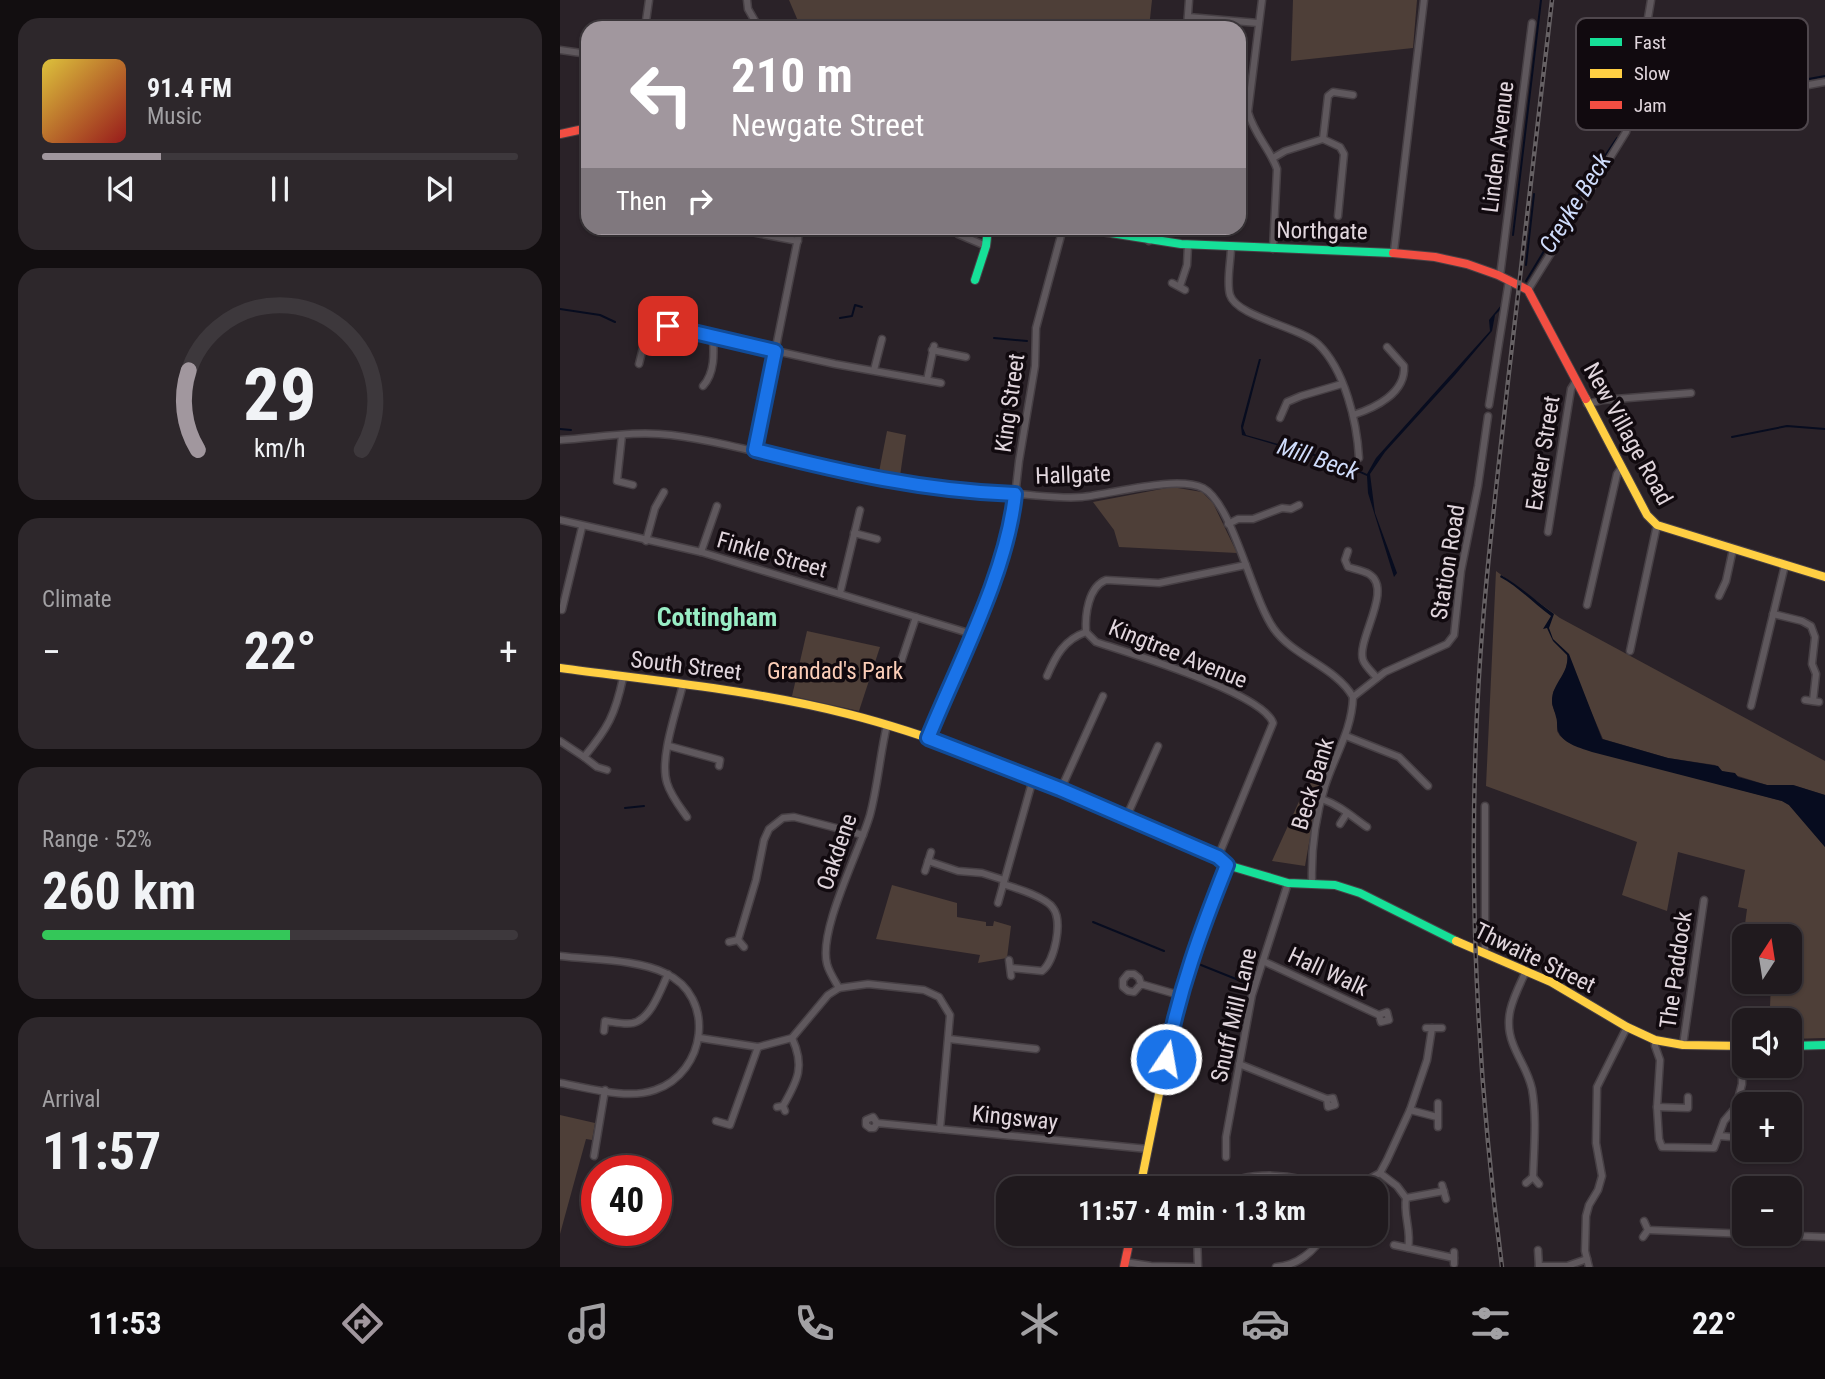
<!DOCTYPE html>
<html lang="en">
<head>
<meta charset="utf-8">
<style>
	body { margin:0; font-family:"Roboto Condensed",sans-serif; background:#2d272b; color:#f1f3f6; height:100vh; display:flex; flex-direction:column; font-size:26px; white-space:nowrap }
	* { box-sizing:border-box; margin:0 }
	p { font-size:23px; color:#a2a1a4 }
	.icon { flex:none; width:38px; height:38px; fill:none; stroke:currentColor; stroke-width:2; stroke-linecap:round; stroke-linejoin:round }
	.map { position:relative; flex:1; overflow:hidden }
	.sheet { display:flex; flex-direction:column; gap:18px; padding:18px; background:#120e10; width:560px }
	.sheet>* { flex:none }
	.hud { position:absolute; left:21px; top:21px; width:665px; height:214px; border-radius:21px; box-shadow:0 2px 5px #0004,0 0 0 2px #3d383c; background:#a1979e; color:#fff; overflow:hidden }
	.needle { width:46px; rotate:12deg }
	.tools { position:absolute; left:1172px; top:924px; display:grid; gap:14px }
	.tools a { display:grid; place-items:center; width:70px; height:70px; border-radius:14px; background:#201a1e; box-shadow:0 2px 5px #0004,0 0 0 2px #3d383c; font-size:35px }
	.speed { position:absolute; left:21px; top:1155px; display:flex; gap:14px; font-size:35px; font-weight:700; text-align:center }
	.speed>* { display:grid; place-content:center; width:91px; height:91px; border-radius:50%; background:#201a1e; box-shadow:0 2px 5px #0004,0 0 0 2px #3d383c; line-height:1 }
	.speed .limit { border:10px solid #d22; background:#fff; color:#111 }
	.pin { position:absolute; display:grid; place-items:center; width:60px; height:60px; color:#fff; margin:-30px; border-radius:14px; box-shadow:0 4px 10px #0006 }
	.me { position:absolute; width:77px; margin:-38px; rotate:12deg; stroke-linejoin:round; filter:drop-shadow(0 0 5px #0008) }
	.turn { display:flex; align-items:center; gap:24px; height:147px; padding:0 35px; font-size:32px }
	.turn .icon { width:91px; height:91px; stroke-width:2.5 }
	.turn b { display:block; font-size:49px; line-height:60px }
	.then { display:flex; align-items:center; height:66px; padding:0 35px; background:#0003; gap:14px; font-size:26px }
	.big { font-size:52px; font-weight:700; line-height:1.1 }
	.sheet .widget { flex:1; display:flex; flex-direction:column; justify-content:center; gap:10px; min-width:0; padding:0 24px; border-radius:21px; background:#2d272b }
	.sheet .dial { align-items:center; gap:0 }
	.dial svg { height:182px; overflow:visible; fill:none; stroke:#3d383c; stroke-width:7; stroke-linecap:round; text-anchor:middle }
	.dial text { fill:#f1f3f6; stroke:none }
	.song { display:flex; align-items:center; gap:21px }
	.cover { width:84px; height:84px; border-radius:10px; background:linear-gradient(135deg,hsl(50 70% 55%),hsl(0 70% 35%)) }
	.played { height:7px; border-radius:4px; background:linear-gradient(90deg,#a1979e 25%,#3d383c 25%) }
	.keys { display:flex; justify-content:space-around; direction:ltr }
	.heat { display:flex; justify-content:space-between; align-items:center; font-size:38px; direction:ltr }
	.charge { height:10px; border-radius:5px; background:linear-gradient(90deg,#34c759 52%,#3d383c 0) }
	.trip { position:absolute; left:436px; top:1176px; width:392px; height:70px; border-radius:21px; background:#201a1e; box-shadow:0 2px 5px #0004,0 0 0 2px #3d383c; font-weight:700; line-height:70px; text-align:center }
	.tab-bar { display:flex; height:112px; justify-content:space-around; align-items:center; background:#0d0a0c; color:#a2a1a4 }
	.tab-bar .icon { width:49px; height:49px }
	.tab-bar .on { color:#a1979e }
	.tab-bar b { font-size:32px; color:#f1f3f6 }
	main { display:flex; flex:1; min-height:0 }
	.map>svg:first-child { display:block }
	.green { fill:#4e3f38 }
	.water { fill:#070c1f }
	.lines { fill:none; stroke-linecap:round; stroke-linejoin:round }
	.stream { stroke:#070c1f; stroke-width:2 }
	.street-casing { stroke:#474045; stroke-width:9 }
	.fast-casing { stroke:#474045; stroke-width:10 }
	.slow-casing { stroke:#474045; stroke-width:10 }
	.jam-casing { stroke:#474045; stroke-width:10 }
	.street { stroke:#5f585d; stroke-width:6 }
	.fast { stroke:#16e098; stroke-width:8 }
	.slow { stroke:#ffcf43; stroke-width:8 }
	.jam { stroke:#f24e42; stroke-width:8 }
	.rail-casing { stroke:#666164; stroke-width:4.5 }
	.rail { stroke:#110a0f; stroke-width:2; stroke-dasharray:5; stroke-linecap:butt }
	.route-casing { stroke:#114b97; stroke-width:18 }
	.route { stroke:#1a73e8; stroke-width:12 }
	.labels { text-anchor:middle; dominant-baseline:central; stroke-width:7; stroke-linejoin:round; paint-order:stroke }
	.street-label { font-size:23px; fill:#e1d6dd; stroke:#110a0f }
	.park-label { font-size:23px; fill:#fbcdb7; stroke:#110a0f }
	.water-label { font-size:24px; font-style:italic; fill:#cfdcfb; stroke:#110a0f }
	.quarter-label { font-size:26px; font-weight:bold; fill:#99edc5; stroke:#110a0f }
	.key { fill:#110a0f; stroke:#4f474d; stroke-width:2 }
	.key-label { font-size:19px; fill:#e1d6dd }
</style>
</head>
<body>
<main>
<section class="sheet">
<div class="widget">
<div class="song"><i class="cover"></i><div><b>91.4 FM</b><p>Music</p></div></div>
<div class="played"></div>
<div class="keys"><svg class="icon" aria-label="previous" viewBox="0 0 24 24"><path d="M18 5L8 12l10 7zM5 5v14"/></svg><svg class="icon" aria-label="pause" viewBox="0 0 24 24"><path d="M8 5v14M16 5v14"/></svg><svg class="icon" aria-label="next" viewBox="0 0 24 24"><path d="M6 5l10 7-10 7zM19 5v14"/></svg></div>
</div>
<div class="widget dial"><svg viewBox="0 0 100 80">
<path d="M14 69A42 42 0 1 1 86 69"/>
<path d="M14 69A42 42 0 0 1 10 34" stroke="#a1979e"/>
<text x="50" y="56" font-size="32" font-weight="700">29</text>
<text x="50" y="72" font-size="11">km/h</text>
</svg></div>
<div class="widget"><p>Climate</p>
<div class="heat"><a>−</a><b class="big">22°</b><a>+</a></div>
</div>
<div class="widget"><p>Range · 52%</p><b class="big">260 km</b><div class="charge"></div></div>
<div class="widget"><p>Arrival</p><b class="big">11:57</b></div>
</section>
<div class="map">
<svg width="1265" height="1267" viewBox="0 0 1265 1267">
	<rect width="100%" height="100%" fill="#2a2228"/>
	<g class="green">
		<path d="M229,0H592L589,28H241Z"/>
		<path d="M733,0H857L853,48L731,61Z"/>
		<path d="M327,431L346,435L340,476L319,472Z"/>
		<path d="M612,487L642,492L653,503L677,553L559,547L554,530L533,502Z"/>
		<path d="M936,571L1000,618L1265,761V795L1233,785H1207L1162,771L1155,765L1108,758L1043,739L1008,658L1005,673L993,692L992,704L997,718V731L1000,736L1012,744L1222,801L1229,805L1265,847V1038L1230,1039V1020H1227L1228,1009L1210,1007L1211,982H1230V936H1185V947H1182L1187,909L1178,907L1185,870L1118,852L1107,911L1062,895L1077,842L926,786Z"/>
		<path d="M247,631L320,647L299,711L232,696Z"/>
		<path d="M756,780L760,781L745,866L712,861L746,786Z"/>
		<path d="M332,885L397,903V917L426,922V926H433L434,921L451,926L447,958L418,963L420,955L316,939Z"/>
		<path d="M0,1115L35,1123L32,1140L26,1139L0,1234Z"/>
	</g>
	<g class="water">
		<path d="M942,304L943,307L935,315L932,331L895,375L825,452L810,474L815,513L837,573L834,577L808,493L807,476L775,462L682,435L681,426L699,359H701L683,428L686,435L776,460L807,474L816,458L930,331L929,320Z"/>
		<path d="M941,575C960,586 976,601 994,614L989,628L993,639L1009,654L1042,739L1108,758L1158,766L1162,771L1175,773L1178,777L1207,785H1233L1265,795V847L1229,805L1222,801L1032,752C1021,748 1004,744 999,733C996,728 998,722 996,717C995,711 992,707 992,701C992,683 1010,673 1007,655L993,641L987,628L983,629L991,616C973,603 959,587 940,577Z"/>
	</g>
	<g class="lines">
		<g class="stream">
			<path d="M1232,82L1265,76"/>
			<path d="M953,235L981,0"/>
			<path d="M966,265L974,194"/>
			<path d="M966,281L1010,208L1057,138"/>
			<path d="M0,309L40,315L55,322"/>
			<path d="M280,318L292,316L295,305L302,307"/>
			<path d="M434,338L467,341"/>
			<path d="M0,429L11,430"/>
			<path d="M1172,437L1227,426L1265,429"/>
			<path d="M65,808L84,806"/>
			<path d="M533,922L604,951"/>
			<path d="M641,965L686,983"/>
		</g>
		<g class="street-casing">
			<g id="street">
				<path d="M187,0L188,9L199,28"/>
				<path d="M702,0L688,112C695,136 709,147 717,169L713,249"/>
				<path d="M628,17L698,23"/>
				<path d="M85,28L89,0"/>
				<path d="M627,28L629,0"/>
				<path d="M0,50L28,54"/>
				<path d="M1023,71L1024,78L1028,80L1027,86"/>
				<path d="M1028,80L1076,89"/>
				<path d="M1069,125L1101,112L1265,82"/>
				<path d="M763,139L768,96L773,92L793,95"/>
				<path d="M713,158L725,151L763,139L780,147L784,154L778,216"/>
				<path d="M170,228L238,241"/>
				<path d="M394,228L398,234L426,246"/>
				<path d="M145,231L146,228"/>
				<path d="M589,241L592,228"/>
				<path d="M671,247C671,261 666,282 670,295C677,317 740,327 758,344C785,370 797,422 799,458"/>
				<path d="M834,251L864,0"/>
				<path d="M940,276L972,23"/>
				<path d="M612,283L625,290"/>
				<path d="M620,286L627,265L628,245"/>
				<path d="M968,290L1066,132L1076,89L1091,0"/>
				<path d="M372,350L406,357"/>
				<path d="M79,364L89,323L275,364L381,383"/>
				<path d="M314,370L322,339"/>
				<path d="M367,380L374,346"/>
				<path d="M143,386C155,373 154,353 153,336"/>
				<path d="M1027,404L1043,400L1131,393"/>
				<path d="M929,405L949,280"/>
				<path d="M793,415C815,408 846,393 844,366L827,347"/>
				<path d="M720,418L727,402L741,396L782,384"/>
				<path d="M62,435L57,481L73,485"/>
				<path d="M0,440C36,438 75,430 111,435C167,442 221,459 276,471C335,484 394,492 454,494C476,495 501,499 522,497C553,494 616,475 643,488C673,504 692,599 714,629C734,657 776,667 793,697"/>
				<path d="M195,451L240,228"/>
				<path d="M0,520L141,552L412,634"/>
				<path d="M668,524L678,519H693L722,508L731,509L739,505"/>
				<path d="M988,532L1011,389L1016,381"/>
				<path d="M294,533L317,539"/>
				<path d="M86,541L95,508L104,492"/>
				<path d="M788,551L785,560L788,567C794,569 804,571 809,574C834,589 796,640 803,660C805,666 813,673 817,678"/>
				<path d="M141,552L157,506"/>
				<path d="M280,593L300,510"/>
				<path d="M1159,596L1166,581L1173,549"/>
				<path d="M1027,605L1057,474L1062,467"/>
				<path d="M2,610L22,527"/>
				<path d="M1213,614L1242,621L1251,626L1255,637L1252,664L1256,674L1253,701"/>
				<path d="M526,632C525,615 528,587 546,580L599,583L686,565"/>
				<path d="M1070,651L1097,525"/>
				<path d="M339,668L356,617"/>
				<path d="M487,676C496,655 504,640 526,632L536,642C569,653 703,693 713,723L658,857"/>
				<path d="M123,684C117,710 99,758 107,783C111,796 120,807 127,817"/>
				<path d="M793,697L825,672L887,644L894,635L901,571L918,486L928,416"/>
				<path d="M1245,700L1259,702"/>
				<path d="M1191,706L1225,565"/>
				<path d="M786,736L839,757L868,786"/>
				<path d="M368,738L424,605L452,523L459,461L475,366L476,328L503,228"/>
				<path d="M0,741L24,757C48,728 55,715 63,678"/>
				<path d="M109,746L160,760L159,766"/>
				<path d="M24,757L37,767L47,770"/>
				<path d="M501,789L543,696"/>
				<path d="M762,799C781,806 791,816 807,827"/>
				<path d="M566,818L598,746"/>
				<path d="M780,824L787,813"/>
				<path d="M368,861L398,871L422,873L444,880"/>
				<path d="M365,871L371,852"/>
				<path d="M752,883C751,849 755,818 765,786C775,755 792,730 793,697"/>
				<path d="M443,884C456,888 486,897 493,908C503,921 495,961 482,971L451,968"/>
				<path d="M438,903L473,779"/>
				<path d="M178,940L196,880L204,840L209,829L223,818L234,817L303,835"/>
				<path d="M169,942L178,940L184,947"/>
				<path d="M925,953V806"/>
				<path d="M0,956C32,960 77,959 105,973C157,997 146,1073 95,1090C67,1100 29,1088 0,1083"/>
				<path d="M449,960L451,976"/>
				<path d="M703,961L819,1015L821,1022L829,1020L827,1012L819,1015"/>
				<path d="M966,971C955,995 942,1017 953,1044C959,1060 968,1071 972,1089C977,1117 974,1148 973,1177"/>
				<path d="M581,984L579,978L574,974H568L563,980V987L568,991L574,992L581,984L619,995"/>
				<path d="M279,988C275,981 269,972 267,964C258,930 300,850 310,815C318,785 320,754 327,725"/>
				<path d="M866,1028H882"/>
				<path d="M44,1031L45,1021C54,1022 65,1025 73,1023C91,1019 101,989 108,974"/>
				<path d="M140,1038L198,1047L232,1038L268,995L279,988L308,984L364,990L379,997L390,1015L380,1129"/>
				<path d="M389,1039L476,1049"/>
				<path d="M1095,1040V1046L1100,1060L1097,1107L1099,1139L1102,1147L1154,1148L1164,1121L1176,1107L1182,1084V1046"/>
				<path d="M1123,1045L1144,900"/>
				<path d="M679,1064L767,1099L768,1107L775,1105L773,1098L767,1099"/>
				<path d="M223,1106C238,1080 245,1066 232,1038"/>
				<path d="M217,1107L223,1106L225,1111"/>
				<path d="M1097,1107L1128,1108V1097"/>
				<path d="M850,1110L877,1117"/>
				<path d="M156,1121L170,1125L198,1047"/>
				<path d="M317,1123L313,1117L306,1120V1125L310,1128H314L317,1123L588,1149"/>
				<path d="M878,1127V1103"/>
				<path d="M1159,1136L1185,1138"/>
				<path d="M34,1156L45,1090"/>
				<path d="M666,1157V1137L692,995L728,883"/>
				<path d="M820,1173L837,1186L846,1198C843,1215 852,1232 848,1248L894,1258"/>
				<path d="M966,1183L973,1177L979,1184"/>
				<path d="M882,1185L886,1199"/>
				<path d="M659,1188C688,1170 736,1173 766,1188"/>
				<path d="M793,1188L820,1173L827,1160L850,1110L867,1060L872,1028"/>
				<path d="M846,1198L884,1191"/>
				<path d="M1088,1230L1265,1237"/>
				<path d="M637,1234L638,1267"/>
				<path d="M1083,1237L1088,1230L1084,1221"/>
				<path d="M834,1245L848,1248"/>
				<path d="M978,1250L979,1267"/>
				<path d="M894,1252V1264"/>
				<path d="M565,1262L591,1266L635,1267"/>
				<path d="M979,1266H1007L1027,1259"/>
				<path d="M716,1267C737,1266 755,1251 764,1234"/>
				<path d="M1029,1267L1025,1251L1026,1216L1029,1205L1038,1190L1042,1176L1036,1143L1037,1087L1067,1027"/>
			</g>
		</g>
		<g class="fast-casing">
			<g id="fast">
				<path d="M519,228L621,244L833,253"/>
				<path d="M415,280L426,246L428,228"/>
				<path d="M528,801L658,857L667,865L728,883L775,885L800,893L896,941"/>
				<path d="M1230,1046L1265,1045"/>
			</g>
		</g>
		<g class="slow-casing">
			<g id="slow">
				<path d="M1026,399L1087,515L1097,525L1265,577"/>
				<path d="M0,668C96,681 194,690 288,714C371,735 450,768 528,801"/>
				<path d="M896,941L991,982L1067,1027L1095,1040L1123,1045L1185,1046"/>
				<path d="M580,1188L619,995L642,927L667,865"/>
			</g>
		</g>
		<g class="jam-casing">
			<g id="jam">
				<path d="M0,134L28,128"/>
				<path d="M833,253L875,257L907,264L938,275L968,290L1026,399"/>
				<path d="M564,1267L571,1234"/>
			</g>
		</g>
		<use href="#street" class="street"/>
		<use href="#fast" class="fast"/>
		<use href="#slow" class="slow"/>
		<use href="#jam" class="jam"/>
		<g class="rail-casing">
			<path id="rail" d="M942,1267C919,1091 909,915 916,738C920,618 935,500 948,381C963,254 977,127 992,0"/>
		</g>
		<use href="#rail" class="rail"/>
	</g>
	<g class="lines">
		<g class="route-casing">
			<path id="route" d="M108,326L215,351L195,450C282,472 364,491 455,494C447,573 398,664 368,738L500,789L658,857L667,865C641,930 619,990 606,1059"/>
		</g>
		<use href="#route" class="route"/>
	</g>
	<g class="labels">
		<g class="street-label">
			<text transform="translate(938 147) rotate(-83)">Linden Avenue</text>
			<text transform="translate(762 231) rotate(1)">Northgate</text>
			<text transform="translate(450 403) rotate(-82)">King Street</text>
			<text transform="translate(1068 434) rotate(61)">New Village Road</text>
			<text transform="translate(983 453) rotate(-81)">Exeter Street</text>
			<text transform="translate(513 475) rotate(-2)">Hallgate</text>
			<text transform="translate(212 555) rotate(16)">Finkle Street</text>
			<text transform="translate(888 562) rotate(-81)">Station Road</text>
			<text transform="translate(618 654) rotate(22)">Kingtree Avenue</text>
			<text transform="translate(126 666) rotate(7)">South Street</text>
			<text transform="translate(753 784) rotate(-73)">Beck Bank</text>
			<text transform="translate(277 852) rotate(-71)">Oakdene</text>
			<text transform="translate(975 958) rotate(26)">Thwaite Street</text>
			<text transform="translate(1116 970) rotate(-82)">The Paddock</text>
			<text transform="translate(768 972) rotate(25)">Hall Walk</text>
			<text transform="translate(674 1015) rotate(-77)">Snuff Mill Lane</text>
			<text transform="translate(455 1118) rotate(6)">Kingsway</text>
		</g>
		<g class="park-label">
			<text x="275" y="671">Grandad's Park</text>
		</g>
		<g class="water-label">
			<text transform="translate(1015 203) rotate(-58)">Creyke Beck</text>
			<text transform="translate(758 459) rotate(19)">Mill Beck</text>
		</g>
		<g class="quarter-label">
			<text x="157" y="617">Cottingham</text>
		</g>
	</g>
	<rect x="1016" y="18" width="232" height="112" rx="10" class="key"/>
	<rect x="1030" y="38" width="32" height="8" fill="#16e098"/>
	<rect x="1030" y="69" width="32" height="9" fill="#ffcf43"/>
	<rect x="1030" y="101" width="32" height="8" fill="#f24e42"/>
	<g class="key-label">
		<text x="1074" y="49">Fast</text>
		<text x="1074" y="80">Slow</text>
		<text x="1074" y="112">Jam</text>
	</g>
</svg>
<div class="tools">
<a><svg class="needle" viewBox="-14 -14 28 28"><path d="M0-13l5 13h-10z" fill="#e53935"/><path d="M0 13l5-13h-10z" fill="#a2a1a4"/></svg></a>
<a><svg class="icon" aria-label="sound" viewBox="0 0 24 24"><path d="M4 9h4l5-4v14l-5-4H4zM17 9q2 3 0 6"/></svg></a>
<a>+</a>
<a>−</a>
</div>
<div class="speed"><div class="limit">40</div></div>
<div class="pin" style="left:108px;top:326px;background:#d93025"><svg class="icon" aria-label="arrive" viewBox="0 0 24 24"><path d="M6 21V4h12l-3 4 3 4H6"/></svg></div>
<svg class="me" style="left:606px;top:1059px" viewBox="-20 -20 40 40"><circle r="17" fill="#1a73e8" stroke="#fff" stroke-width="3"/><path d="M0-11L8 9 0 5-8 9z" fill="#fff"/></svg>
<div class="trip">11:57 · 4 min · 1.3 km</div>
<div class="hud">
<div class="turn"><svg class="icon" aria-label="left" viewBox="0 0 24 24"><path d="M17 20v-9H6M10 6l-5 5 5 5"/></svg><div><b>210 m</b>Newgate Street</div></div>
<div class="then">Then<svg class="icon" aria-label="right" viewBox="0 0 24 24"><path d="M7 20v-9h11M14 6l5 5-5 5"/></svg></div>
</div>
</div>
</main>
<nav class="tab-bar">
<b>11:53</b>
<svg class="icon on" aria-label="directions" viewBox="0 0 24 24"><path d="M12 3l9 9-9 9-9-9zM9 14v-3h6M13 9l2 2-2 2"/></svg>
<svg class="icon" aria-label="music" viewBox="0 0 24 24"><path d="M9 18V5l10-2v13"/><circle cx="6" cy="18" r="3"/><circle cx="16" cy="16" r="3"/></svg>
<svg class="icon" aria-label="phone" viewBox="0 0 24 24"><path d="M5 4h4l2 5-3 2q2 4 5 5l2-3 5 2v4C11 20 4 13 5 4z"/></svg>
<svg class="icon" aria-label="climate" viewBox="0 0 24 24"><path d="M12 3v18M4 7l16 10M4 17L20 7"/></svg>
<svg class="icon" aria-label="car" viewBox="0 0 24 24"><path d="M5 17H2v-5l4-1 3-4h7l3 4 3 1v5h-3M9 17h6M6 11h13"/><circle cx="7" cy="17" r="2"/><circle cx="17" cy="17" r="2"/></svg>
<svg class="icon" aria-label="filters" viewBox="0 0 24 24"><path d="M4 7h16M4 17h16"/><circle cx="9" cy="7" r="2"/><circle cx="15" cy="17" r="2"/></svg>
<b>22°</b>
</nav>
</body>
</html>
